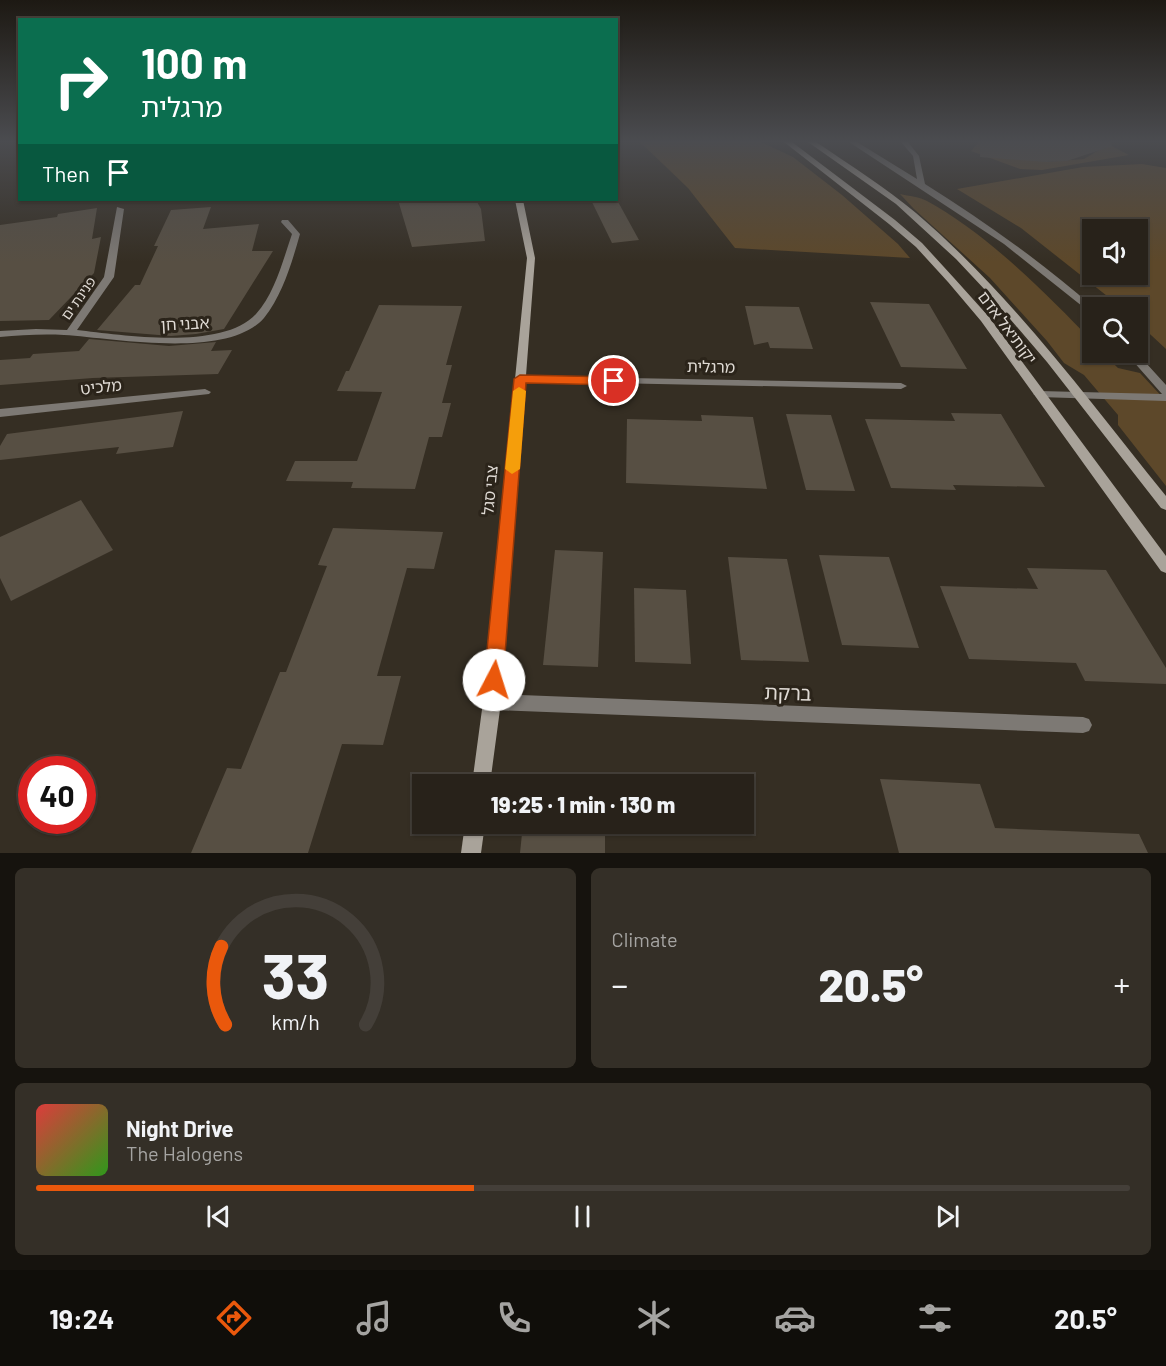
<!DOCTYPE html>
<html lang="en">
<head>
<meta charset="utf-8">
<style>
	body { margin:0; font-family:Barlow,"Noto Sans Hebrew",sans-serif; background:#342f27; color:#f1f3f6; height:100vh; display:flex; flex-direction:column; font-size:22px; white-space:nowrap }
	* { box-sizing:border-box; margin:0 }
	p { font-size:20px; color:#a5a4a2 }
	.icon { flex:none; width:33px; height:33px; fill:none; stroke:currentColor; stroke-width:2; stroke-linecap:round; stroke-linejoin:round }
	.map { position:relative; height:853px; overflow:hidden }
	.panel { display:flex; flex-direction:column; gap:15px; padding:15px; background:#16130e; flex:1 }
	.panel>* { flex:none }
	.guide { position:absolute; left:18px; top:18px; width:600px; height:183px; border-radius:0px; box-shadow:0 2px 4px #0004,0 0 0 2px #443f39; background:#0b6e4f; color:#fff; overflow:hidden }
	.tools { position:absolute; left:1082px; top:219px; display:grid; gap:12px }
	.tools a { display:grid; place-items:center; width:66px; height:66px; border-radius:0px; background:#28221a; box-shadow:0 2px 4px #0004,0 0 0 2px #443f39; font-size:30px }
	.speed { position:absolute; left:18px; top:756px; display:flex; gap:12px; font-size:30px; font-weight:700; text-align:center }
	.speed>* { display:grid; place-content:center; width:78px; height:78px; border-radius:50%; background:#28221a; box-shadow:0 2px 4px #0004,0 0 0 2px #443f39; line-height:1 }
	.speed .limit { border:9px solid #d22; background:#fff; color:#111 }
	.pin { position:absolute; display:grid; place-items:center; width:51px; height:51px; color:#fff; margin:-26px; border:3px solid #fff; border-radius:50%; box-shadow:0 2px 6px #0007 }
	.me { position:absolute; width:66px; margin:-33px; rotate:5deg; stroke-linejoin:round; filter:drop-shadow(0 0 4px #0008) }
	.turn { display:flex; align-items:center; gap:21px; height:126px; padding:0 24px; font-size:27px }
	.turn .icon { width:78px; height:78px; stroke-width:2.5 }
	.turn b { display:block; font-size:42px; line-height:51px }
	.then { display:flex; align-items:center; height:57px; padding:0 24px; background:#0003; gap:12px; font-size:22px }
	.big { font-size:45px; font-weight:800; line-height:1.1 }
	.panel .widget { flex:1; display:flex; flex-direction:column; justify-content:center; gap:9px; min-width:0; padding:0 21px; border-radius:9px; background:#342f27 }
	.panel .dial { align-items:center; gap:0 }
	.dial svg { height:156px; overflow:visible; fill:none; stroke:#443f39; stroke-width:7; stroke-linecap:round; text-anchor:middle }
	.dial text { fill:#f1f3f6; stroke:none }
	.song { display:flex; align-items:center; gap:18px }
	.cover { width:72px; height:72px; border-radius:9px; background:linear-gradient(135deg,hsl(0 70% 55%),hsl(110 70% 35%)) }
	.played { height:6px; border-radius:3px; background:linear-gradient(90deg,#ea580c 40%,#443f39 40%) }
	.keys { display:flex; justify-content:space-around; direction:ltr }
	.heat { display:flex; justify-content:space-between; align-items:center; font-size:33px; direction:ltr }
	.panel .tiles { flex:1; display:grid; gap:15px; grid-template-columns:1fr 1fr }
	.widget:last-child { grid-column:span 2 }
	.trip { position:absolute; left:412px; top:774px; width:342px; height:60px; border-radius:0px; background:#28221a; box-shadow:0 2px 4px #0004,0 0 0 2px #443f39; font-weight:800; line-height:60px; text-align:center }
	.menu { display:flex; height:96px; justify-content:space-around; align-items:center; background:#100e0a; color:#a5a4a2 }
	.menu .icon { width:42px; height:42px }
	.menu .selected { color:#ea580c }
	.menu b { font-size:27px; color:#f1f3f6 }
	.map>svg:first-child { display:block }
	.green { fill:#5d482a; fill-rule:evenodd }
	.building { fill:#574f43 }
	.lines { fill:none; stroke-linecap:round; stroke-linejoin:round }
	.lane { fill:#7d7974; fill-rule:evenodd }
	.street { fill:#7d7974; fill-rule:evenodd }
	.secondary { fill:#a9a39a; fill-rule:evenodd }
	.route { fill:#ea580c; stroke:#983908; stroke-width:1.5 }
	.slow { fill:#f59e0b }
	.labels { text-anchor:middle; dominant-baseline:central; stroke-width:6; stroke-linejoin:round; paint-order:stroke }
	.far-street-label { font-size:14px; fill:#dfdad4; stroke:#2b241a }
	.street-label { font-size:16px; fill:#dfdad4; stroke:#2b241a }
	.near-street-label { font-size:20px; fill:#dfdad4; stroke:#2b241a }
</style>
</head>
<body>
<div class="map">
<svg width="1166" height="853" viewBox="0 0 1166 853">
	<rect width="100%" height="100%" fill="#352e23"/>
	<g class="green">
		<path d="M640,142H761L793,157L842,195L898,244L910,258L735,248L688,188Z"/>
		<path d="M979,142H1013L1001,153L1046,162L1084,159L1104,147V142L1129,155L1042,170L1020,169L971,151Z"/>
		<path d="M1142,164L1166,168V349L1137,322V308L1121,307L1021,228L957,189L1083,167ZM1092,230H1137V274H1092Z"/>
		<path d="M900,194C909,196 920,197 927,201C986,233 1046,293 1092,341V352L1103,353L1118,368L1140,373L1166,401V486L1118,425V415L1084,375L1064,363L1047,341L990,278L914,209Z"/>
	</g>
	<g class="building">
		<path d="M980,142H1111L1112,146L1067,161L1046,162L980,157Z"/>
		<path d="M398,200H476L481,209L485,241L412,247Z"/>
		<path d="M591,200H617L639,240L612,243Z"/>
		<path d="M211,207L203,229L259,224L252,251H273L224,329L196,334L171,336L97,330L135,285H140L158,246H154L171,210Z"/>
		<path d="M97,208L92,239L101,237L94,273L49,320L0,321V225L57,217L58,214Z"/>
		<path d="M870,302L929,304L967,369L901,367Z"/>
		<path d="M379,305L462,306L446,365H452L442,403H451L442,437H429L415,489L351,488L353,482L286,481L295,461H357L382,392L337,391L346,371H349Z"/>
		<path d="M745,306L799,307L813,349L770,348L768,342L754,345Z"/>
		<path d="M89,339L169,346L216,342L211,351L232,350L218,374L93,378L0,385V360L30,358L33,354L79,351Z"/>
		<path d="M183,411L173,447L116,454L119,447L0,460V446L7,434Z"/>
		<path d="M951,413L1001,414L1045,487L953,485L956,490L891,488L865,419L955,421Z"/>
		<path d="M786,414L831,415L855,491L806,490Z"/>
		<path d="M701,415L753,417L767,489L626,483L627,419L702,421Z"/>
		<path d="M81,500L113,550L11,601L0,578V537Z"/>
		<path d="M333,528L443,532L434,569L407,568L377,676H401L383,745L342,744L308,853H191L227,768L241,769L280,672H286L327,566L318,565Z"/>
		<path d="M555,550L603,552L598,667L543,665Z"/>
		<path d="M819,555L889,557L919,648L842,645Z"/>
		<path d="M728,557L787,559L809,662L741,660Z"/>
		<path d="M1027,568L1106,570L1166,668V684L1085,681L1076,663L969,659L940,586L1038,589Z"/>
		<path d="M634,588L686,590L691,664L635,662Z"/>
		<path d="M880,779L980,784L995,828L1139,834L1148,853H899Z"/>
		<path d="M523,824H605V853H520Z"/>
	</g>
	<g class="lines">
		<g class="lane">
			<path d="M849,142H857L917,179L913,156L901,142H908L919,156L925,184C985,222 1041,261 1094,308H1092V314L1004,244Z"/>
			<path d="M1125,352H1136L1166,385V401L1039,397L1033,394L1039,391L1162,394Z"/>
		</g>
		<g class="street">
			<path d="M117,207L124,209L114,277L77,330C122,335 222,351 256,314C275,293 283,260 292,234L281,222L282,220H288L300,234C292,262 283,294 264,318C227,360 114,338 64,335C43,334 21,335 0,337V331L36,329L67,330L104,277Z"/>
			<path d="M520,376L901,383L907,386L901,389L516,381L514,379Z"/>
			<path d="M205,389L211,392L209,394L0,417V409Z"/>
			<path d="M492,694L1083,717L1089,719L1092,725L1089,731L1083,733L492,710L486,708L483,702L486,696Z"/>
		</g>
		<g class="secondary">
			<path d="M784,142H792L895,220L922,243L954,278L989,317L1166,556V573L1161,571L981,321L948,282L916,247L889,224Z"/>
			<path d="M808,142H816C850,165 885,187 916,213C1012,295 1087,398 1166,496V510L1161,508L1047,362L987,292L956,259L896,204Z"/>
			<path d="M515,200H523L535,258L501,702L490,784H472L483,702L527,258Z"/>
			<path d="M465,824H485L481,853H461Z"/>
		</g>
	</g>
	<linearGradient id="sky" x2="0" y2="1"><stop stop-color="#1d1913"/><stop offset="0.54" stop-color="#4b4c50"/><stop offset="1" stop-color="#4b4c50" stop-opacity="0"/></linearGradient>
	<rect width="1166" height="262" fill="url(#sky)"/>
	<path class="route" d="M520,375L614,377L620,381L614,385L526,383L503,680L500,686L494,688L487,686L484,680L514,379Z"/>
	<path class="slow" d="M519,387L526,391L520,469L512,474L505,469L513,391Z"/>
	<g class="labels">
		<g class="far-street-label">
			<text transform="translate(78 298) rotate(-55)">פנינת ים</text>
		</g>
		<g class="street-label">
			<text transform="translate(185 323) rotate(-3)">אבני חן</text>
			<text transform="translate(1008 327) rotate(53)">יקותיאל אדם</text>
			<text transform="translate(711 366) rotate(1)">מרגלית</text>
			<text transform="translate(101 386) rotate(-6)">מלכיט</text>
			<text transform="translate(489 490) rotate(-85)">צבי סגל</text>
		</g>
		<g class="near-street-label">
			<text transform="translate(788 692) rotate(2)">ברקת</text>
		</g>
	</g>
</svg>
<div class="tools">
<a><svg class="icon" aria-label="sound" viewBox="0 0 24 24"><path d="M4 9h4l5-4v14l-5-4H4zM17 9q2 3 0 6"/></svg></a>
<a><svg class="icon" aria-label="search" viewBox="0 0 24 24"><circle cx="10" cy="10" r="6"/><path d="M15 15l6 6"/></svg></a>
</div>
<div class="speed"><div class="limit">40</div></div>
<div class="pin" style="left:614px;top:381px;background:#d93025"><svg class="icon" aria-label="arrive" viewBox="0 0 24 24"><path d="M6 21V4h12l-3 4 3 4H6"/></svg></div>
<svg class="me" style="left:494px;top:680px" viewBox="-20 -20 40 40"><circle r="19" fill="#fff"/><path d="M0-13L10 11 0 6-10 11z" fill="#ea580c"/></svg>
<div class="trip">19:25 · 1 min · 130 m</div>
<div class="guide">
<div class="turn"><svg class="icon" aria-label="right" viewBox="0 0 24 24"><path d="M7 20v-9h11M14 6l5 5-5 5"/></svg><div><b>100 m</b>מרגלית</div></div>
<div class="then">Then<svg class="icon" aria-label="arrive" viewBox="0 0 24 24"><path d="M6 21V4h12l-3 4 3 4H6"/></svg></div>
</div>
</div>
<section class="panel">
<div class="tiles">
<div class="widget dial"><svg viewBox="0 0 100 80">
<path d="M14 69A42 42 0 1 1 86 69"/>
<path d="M14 69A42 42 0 0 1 12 29" stroke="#ea580c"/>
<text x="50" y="56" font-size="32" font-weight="700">33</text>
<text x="50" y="72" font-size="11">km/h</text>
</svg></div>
<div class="widget"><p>Climate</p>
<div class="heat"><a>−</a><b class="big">20.5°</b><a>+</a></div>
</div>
<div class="widget">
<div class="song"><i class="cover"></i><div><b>Night Drive</b><p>The Halogens</p></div></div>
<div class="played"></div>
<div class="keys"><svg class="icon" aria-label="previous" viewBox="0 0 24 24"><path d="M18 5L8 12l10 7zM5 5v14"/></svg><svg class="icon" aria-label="pause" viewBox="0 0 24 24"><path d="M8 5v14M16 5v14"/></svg><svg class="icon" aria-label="next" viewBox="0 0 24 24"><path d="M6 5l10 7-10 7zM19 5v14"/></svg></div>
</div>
</div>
</section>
<nav class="menu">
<b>19:24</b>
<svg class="icon selected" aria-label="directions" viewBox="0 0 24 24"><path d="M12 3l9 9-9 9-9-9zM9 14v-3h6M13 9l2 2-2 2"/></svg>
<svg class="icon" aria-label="music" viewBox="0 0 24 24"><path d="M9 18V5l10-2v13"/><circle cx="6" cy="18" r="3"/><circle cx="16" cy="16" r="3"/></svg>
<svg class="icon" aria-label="phone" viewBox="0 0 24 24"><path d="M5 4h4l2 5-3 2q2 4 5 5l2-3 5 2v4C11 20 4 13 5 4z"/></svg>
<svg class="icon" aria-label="climate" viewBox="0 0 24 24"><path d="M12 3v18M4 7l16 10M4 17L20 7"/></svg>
<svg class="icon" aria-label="car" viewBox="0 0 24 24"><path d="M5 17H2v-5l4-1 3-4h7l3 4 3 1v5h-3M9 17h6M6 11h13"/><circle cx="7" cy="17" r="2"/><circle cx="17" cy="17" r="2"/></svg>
<svg class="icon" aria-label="filters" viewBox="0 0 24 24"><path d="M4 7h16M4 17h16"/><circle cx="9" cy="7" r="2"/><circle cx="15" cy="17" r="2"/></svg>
<b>20.5°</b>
</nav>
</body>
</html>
